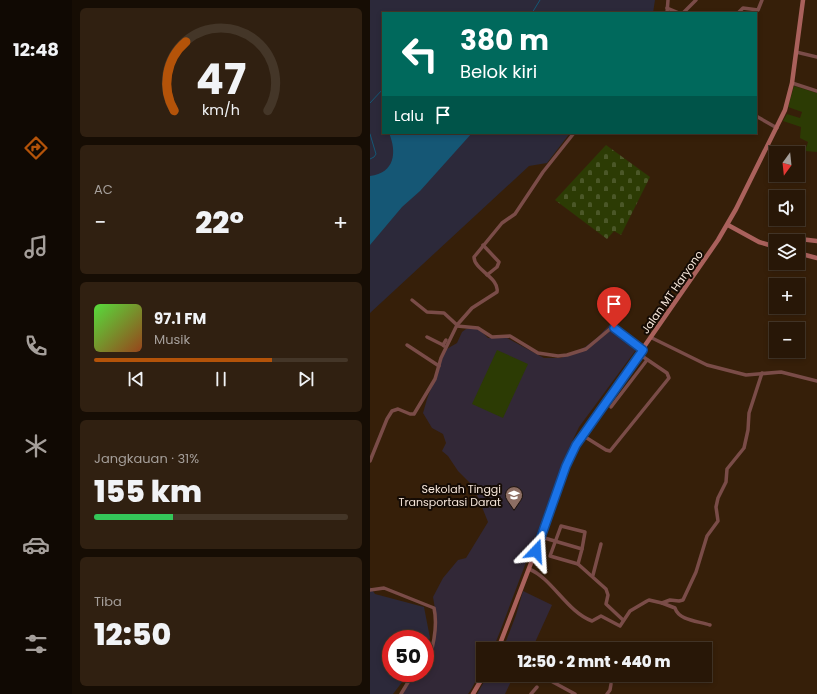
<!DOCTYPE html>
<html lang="id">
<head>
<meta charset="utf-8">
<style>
	body { margin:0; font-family:Poppins,sans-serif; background:#302011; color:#f1f3f6; height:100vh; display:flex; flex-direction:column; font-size:15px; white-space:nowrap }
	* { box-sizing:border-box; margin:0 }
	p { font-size:13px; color:#a59f9b }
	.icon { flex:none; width:22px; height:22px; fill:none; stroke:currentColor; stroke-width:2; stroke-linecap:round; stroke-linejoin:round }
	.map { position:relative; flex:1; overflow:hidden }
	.panel { display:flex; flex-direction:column; gap:8px; padding:8px; background:#160d04; width:298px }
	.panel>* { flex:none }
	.top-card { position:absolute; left:12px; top:12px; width:375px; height:122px; border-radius:0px; box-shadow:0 2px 6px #0003,0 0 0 1px #443628; background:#00695c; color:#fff; overflow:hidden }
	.needle { width:26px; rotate:195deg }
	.fabs { position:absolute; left:399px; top:146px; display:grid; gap:8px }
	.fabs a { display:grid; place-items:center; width:36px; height:36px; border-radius:0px; background:#281707; box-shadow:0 2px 6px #0003,0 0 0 1px #443628; font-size:20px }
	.speed { position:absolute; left:12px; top:630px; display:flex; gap:8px; font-size:20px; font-weight:700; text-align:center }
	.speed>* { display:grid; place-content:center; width:52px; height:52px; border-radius:50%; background:#281707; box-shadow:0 2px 6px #0003,0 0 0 1px #443628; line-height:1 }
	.speed .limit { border:6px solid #d22; background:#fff; color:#111 }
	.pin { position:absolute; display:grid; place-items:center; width:34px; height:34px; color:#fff; margin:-41px -17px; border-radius:50% 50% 50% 0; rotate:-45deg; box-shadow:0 0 4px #0007 }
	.pin .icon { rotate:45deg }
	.me { position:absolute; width:44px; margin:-22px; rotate:20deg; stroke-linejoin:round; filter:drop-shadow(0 0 3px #0008) }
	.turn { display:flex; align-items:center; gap:14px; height:84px; padding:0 12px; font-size:18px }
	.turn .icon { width:52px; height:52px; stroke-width:2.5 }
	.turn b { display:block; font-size:28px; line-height:34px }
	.then { display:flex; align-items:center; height:38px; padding:0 12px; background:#0003; gap:8px; font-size:15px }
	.big { font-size:30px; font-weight:800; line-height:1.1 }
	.panel .tile { flex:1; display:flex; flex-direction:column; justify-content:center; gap:6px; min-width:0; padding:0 14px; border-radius:6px; background:#302011 }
	.panel .dial { align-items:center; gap:0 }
	.dial svg { height:104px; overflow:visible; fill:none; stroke:#443628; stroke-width:7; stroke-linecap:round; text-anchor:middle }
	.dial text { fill:#f1f3f6; stroke:none }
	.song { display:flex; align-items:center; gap:12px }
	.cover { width:48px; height:48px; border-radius:6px; background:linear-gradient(135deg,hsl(110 70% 55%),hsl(20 70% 35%)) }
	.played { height:4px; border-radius:2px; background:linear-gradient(90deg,#b45309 70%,#443628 70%) }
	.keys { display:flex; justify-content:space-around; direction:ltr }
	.heat { display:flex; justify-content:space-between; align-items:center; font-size:22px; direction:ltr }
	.charge { height:6px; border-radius:3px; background:linear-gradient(90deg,#34c759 31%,#443628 0) }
	.trip { position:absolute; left:106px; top:642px; width:236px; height:40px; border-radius:0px; background:#281707; box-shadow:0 2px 6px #0003,0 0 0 1px #443628; font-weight:800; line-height:40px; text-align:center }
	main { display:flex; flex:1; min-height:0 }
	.tab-bar { display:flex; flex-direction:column; width:72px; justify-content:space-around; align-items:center; background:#100903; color:#a59f9b }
	.tab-bar .icon { width:28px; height:28px }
	.tab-bar .on { color:#b45309 }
	.tab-bar b { font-size:18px; color:#f1f3f6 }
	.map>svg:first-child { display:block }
	.industrial { fill:#2c293a }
	.education { fill:#322837 }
	.green { fill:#2c3b04 }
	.cemetery { fill:url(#cemetery-stones) }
	.water { fill:#155775 }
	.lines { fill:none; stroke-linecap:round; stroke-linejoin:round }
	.stream { stroke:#155775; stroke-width:1 }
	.street { stroke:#7a4c48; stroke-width:3.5 }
	.secondary { stroke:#aa615c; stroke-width:4.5 }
	.route-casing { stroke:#114b97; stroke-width:10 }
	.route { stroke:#1a73e8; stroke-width:7 }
	.labels { text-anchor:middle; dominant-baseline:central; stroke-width:4; stroke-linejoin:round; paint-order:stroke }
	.street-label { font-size:11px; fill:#f4e4d8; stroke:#150b04 }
	.poi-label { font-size:11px; fill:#f4e4d8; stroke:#150b04; text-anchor:end }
</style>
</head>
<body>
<main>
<nav class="tab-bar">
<b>12:48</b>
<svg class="icon on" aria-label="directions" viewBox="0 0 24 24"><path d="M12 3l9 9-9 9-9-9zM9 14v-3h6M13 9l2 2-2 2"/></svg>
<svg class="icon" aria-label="music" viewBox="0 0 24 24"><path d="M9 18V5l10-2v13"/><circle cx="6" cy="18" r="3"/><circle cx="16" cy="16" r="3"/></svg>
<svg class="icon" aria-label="phone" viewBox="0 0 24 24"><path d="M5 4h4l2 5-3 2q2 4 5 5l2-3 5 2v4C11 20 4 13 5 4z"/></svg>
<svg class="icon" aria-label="climate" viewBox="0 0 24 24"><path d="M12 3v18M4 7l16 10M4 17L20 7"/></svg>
<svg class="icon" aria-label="car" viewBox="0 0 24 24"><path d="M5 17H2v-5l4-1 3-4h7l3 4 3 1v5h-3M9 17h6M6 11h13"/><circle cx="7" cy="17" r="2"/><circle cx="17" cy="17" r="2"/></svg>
<svg class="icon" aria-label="filters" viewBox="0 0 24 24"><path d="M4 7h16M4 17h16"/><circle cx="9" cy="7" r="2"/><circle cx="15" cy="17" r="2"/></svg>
</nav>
<section class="panel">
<div class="tile dial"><svg viewBox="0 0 100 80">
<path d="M14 69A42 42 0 1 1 86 69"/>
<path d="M14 69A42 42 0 0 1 23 16" stroke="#b45309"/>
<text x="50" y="56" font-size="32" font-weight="700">47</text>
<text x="50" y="72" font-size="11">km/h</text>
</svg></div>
<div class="tile"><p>AC</p>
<div class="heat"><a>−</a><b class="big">22°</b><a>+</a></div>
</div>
<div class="tile">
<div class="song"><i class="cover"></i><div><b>97.1 FM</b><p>Musik</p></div></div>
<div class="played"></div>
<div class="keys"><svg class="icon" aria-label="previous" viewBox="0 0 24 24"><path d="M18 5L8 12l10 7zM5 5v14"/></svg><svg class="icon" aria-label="pause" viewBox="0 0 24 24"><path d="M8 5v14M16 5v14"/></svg><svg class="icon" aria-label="next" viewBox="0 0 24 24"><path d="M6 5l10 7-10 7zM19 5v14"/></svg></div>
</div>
<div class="tile"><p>Jangkauan · 31%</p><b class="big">155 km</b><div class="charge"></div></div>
<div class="tile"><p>Tiba</p><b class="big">12:50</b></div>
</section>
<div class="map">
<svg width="447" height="694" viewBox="0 0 447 694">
	<defs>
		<pattern id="cemetery-stones" width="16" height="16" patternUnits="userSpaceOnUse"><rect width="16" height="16" fill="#2c3b04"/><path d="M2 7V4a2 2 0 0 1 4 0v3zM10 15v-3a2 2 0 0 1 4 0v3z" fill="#4b5728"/></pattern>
	</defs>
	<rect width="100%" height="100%" fill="#361f09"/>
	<g class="industrial">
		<path d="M0,0H285L283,13H13V133H200L177,163L159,166L0,313Z"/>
		<path d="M0,587L5,594L54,607L60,638L55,647V639H21V673H39L23,694H0Z"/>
	</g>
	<g class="education">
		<path d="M240,324L268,347L209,427L199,448L131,629L123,649H113V667L102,688L98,694H32L42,679L51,673H55L64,638L66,615L63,597L73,578L88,560L96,558L118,522L108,497L104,491L105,488L88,471L78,456L72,451L76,443L73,434L62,428L53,413L57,399L75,350L87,343L92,332L96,329L103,328L110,330L118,338H137L174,358H191L215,347L228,337Z"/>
		<path d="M153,591L182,605L162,649H133L146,615Z"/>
		<path d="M118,675H144L135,694H107Z"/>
	</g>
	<g class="green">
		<path d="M424,86L447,93V152L435,151L438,142L430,138L431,127L413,121L417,114L430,118L432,112L418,107Z"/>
		<path d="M127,350L158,364L133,418L102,404Z"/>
	</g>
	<path class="cemetery" d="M236,145L280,177L251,235L244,231L237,239L185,200Z"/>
	<path class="water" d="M19,133H102L50,191L32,207L0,245V176C25,173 27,152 19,133Z"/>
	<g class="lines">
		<g class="stream">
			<path d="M162,13L170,0"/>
			<path d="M0,103L13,89"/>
			<path d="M0,134L6,154L4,157L0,159"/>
		</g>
		<g class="street">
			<path d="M297,8L309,13"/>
			<path d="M297,13L298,0"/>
			<path d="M313,13L326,0"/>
			<path d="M368,13L373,8L388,10L392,0"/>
			<path d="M426,52L447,57"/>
			<path d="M422,83L447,91"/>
			<path d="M386,116L407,128"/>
			<path d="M113,245L129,262L127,267L117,275"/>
			<path d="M42,300L57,312L74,313L87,325"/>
			<path d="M87,326L108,328L122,337L140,336L168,353L188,356L197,355L216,349L240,329H244L273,350"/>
			<path d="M57,337L73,345"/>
			<path d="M282,338L337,365L376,375L411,372L447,381"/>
			<path d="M37,345L69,366"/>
			<path d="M74,346L73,345L76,340"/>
			<path d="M241,407L277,360"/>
			<path d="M212,435L236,450L240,451L299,378L297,373L269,354"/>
			<path d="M0,461L17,419L22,411L28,409L40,414H44L65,379L71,358L87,325L102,308L127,292C130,278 104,270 104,257L132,223L145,214L173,172L204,133"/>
			<path d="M171,537L212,549L208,564L236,589L238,595L236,604L253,620"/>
			<path d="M208,564L180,556L191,526L215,532L212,549"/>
			<path d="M159,569C182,578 197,612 222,621L231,616L250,626L260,611L277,601L279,600L292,603L300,600L309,601L313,600L326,572L337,536L348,521L346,507L348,498L356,482L357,469L374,448L378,430L379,413L392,373"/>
			<path d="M223,575L231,544"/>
			<path d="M0,590L14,588L64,608C68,626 63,652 55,667"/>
			<path d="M292,603L305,608C309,621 329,621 340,625"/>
			<path d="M170,675L205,694"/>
			<path d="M31,694L40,679L48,673"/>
			<path d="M161,694L167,687"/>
			<path d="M237,694L240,690L241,684"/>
		</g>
		<g class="secondary">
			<path d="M358,225L389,242L406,247"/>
			<path d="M424,241L430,239L447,241"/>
			<path d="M428,253L447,258"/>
			<path d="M128,649L171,537L196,466L206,445L348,240L366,209L415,110L422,83L433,0"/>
			<path d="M103,694L114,675"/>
		</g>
	</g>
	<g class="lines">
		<g class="route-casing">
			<path id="route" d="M166,551L196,466L206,445L273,350L244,328"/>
		</g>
		<use href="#route" class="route"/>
	</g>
	<defs>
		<g id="university-pin" transform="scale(0.9)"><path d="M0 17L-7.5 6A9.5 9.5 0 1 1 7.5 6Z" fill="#8d6e63" stroke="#150b04"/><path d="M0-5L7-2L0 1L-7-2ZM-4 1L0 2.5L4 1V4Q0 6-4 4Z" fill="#fff"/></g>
	</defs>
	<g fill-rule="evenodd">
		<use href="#university-pin" x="144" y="495"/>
	</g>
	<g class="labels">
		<g class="street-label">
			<text transform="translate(302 292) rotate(-55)">Jalan MT Haryono</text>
		</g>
		<g class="poi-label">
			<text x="131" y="489">Sekolah Tinggi<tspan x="131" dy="13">Transportasi Darat</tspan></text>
		</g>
	</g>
</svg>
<div class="fabs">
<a><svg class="needle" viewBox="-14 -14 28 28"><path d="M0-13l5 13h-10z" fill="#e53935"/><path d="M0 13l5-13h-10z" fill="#a59f9b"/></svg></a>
<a><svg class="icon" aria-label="sound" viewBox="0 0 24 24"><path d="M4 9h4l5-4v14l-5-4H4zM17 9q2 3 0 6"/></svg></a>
<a><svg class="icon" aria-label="layers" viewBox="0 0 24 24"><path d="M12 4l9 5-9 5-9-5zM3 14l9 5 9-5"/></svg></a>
<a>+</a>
<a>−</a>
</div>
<div class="speed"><div class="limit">50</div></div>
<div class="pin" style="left:244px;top:328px;background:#d93025"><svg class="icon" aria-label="arrive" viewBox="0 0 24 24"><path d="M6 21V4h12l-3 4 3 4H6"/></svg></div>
<svg class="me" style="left:166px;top:551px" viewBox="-20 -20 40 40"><path d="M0-17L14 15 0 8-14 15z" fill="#1a73e8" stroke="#fff" stroke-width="4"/></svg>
<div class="trip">12:50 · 2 mnt · 440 m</div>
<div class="top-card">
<div class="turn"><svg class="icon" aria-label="left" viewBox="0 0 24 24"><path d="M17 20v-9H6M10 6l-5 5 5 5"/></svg><div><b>380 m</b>Belok kiri</div></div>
<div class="then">Lalu<svg class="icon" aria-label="arrive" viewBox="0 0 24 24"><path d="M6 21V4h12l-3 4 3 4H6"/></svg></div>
</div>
</div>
</main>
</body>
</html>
